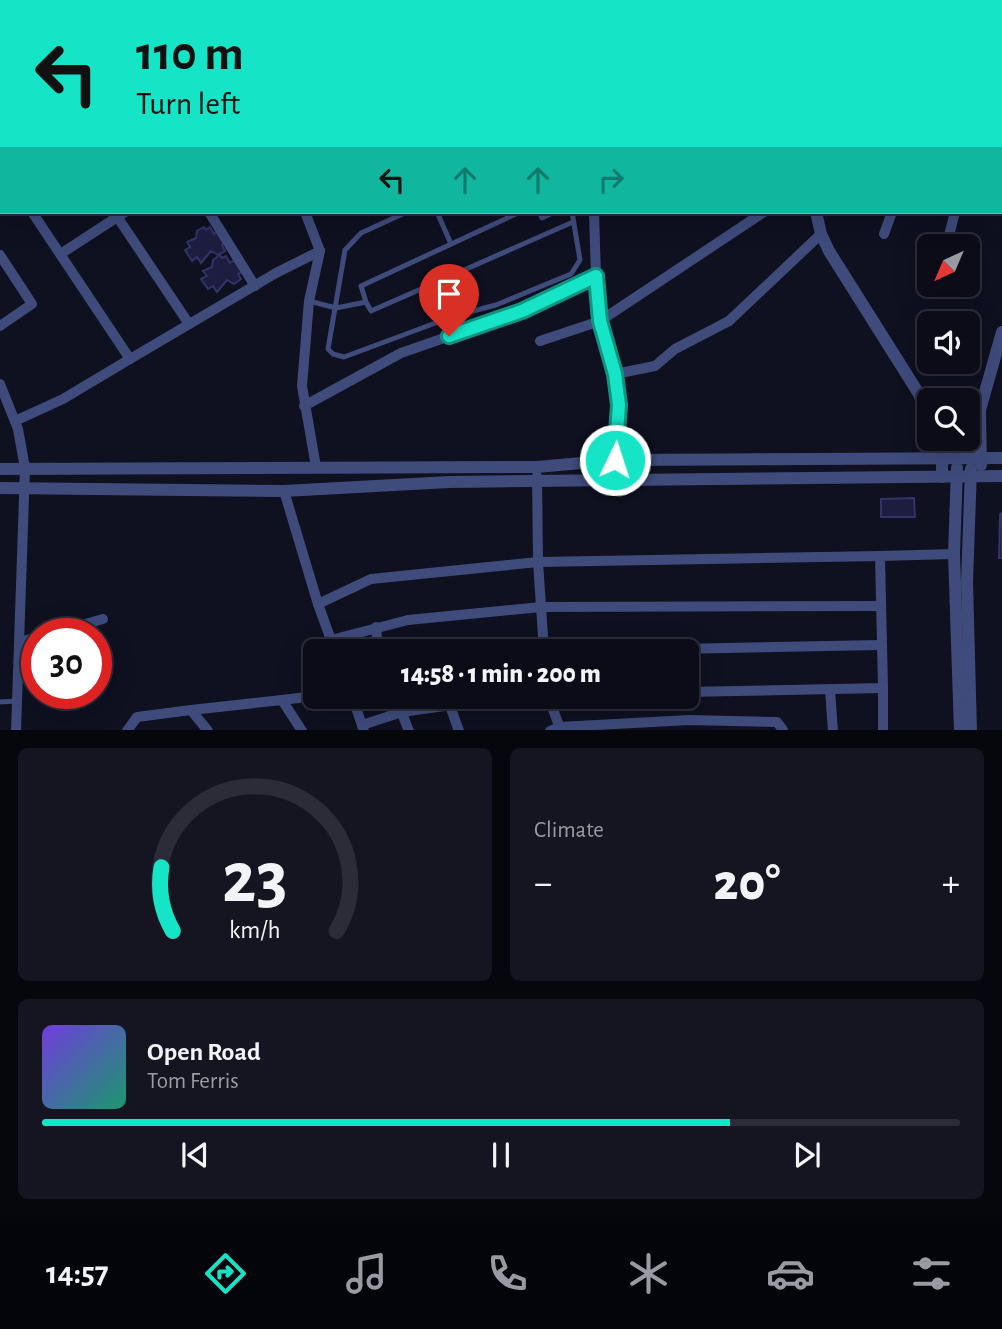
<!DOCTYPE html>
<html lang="en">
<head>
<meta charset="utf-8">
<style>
	body { margin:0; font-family:"Alegreya Sans",sans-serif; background:#141521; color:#f1f3f6; height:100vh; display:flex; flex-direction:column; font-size:26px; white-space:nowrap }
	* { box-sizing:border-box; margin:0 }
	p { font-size:23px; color:#9a9ba2 }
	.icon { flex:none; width:38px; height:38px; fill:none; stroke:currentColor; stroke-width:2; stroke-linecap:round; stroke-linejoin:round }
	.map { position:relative; height:730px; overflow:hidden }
	.details { display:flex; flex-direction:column; gap:18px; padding:18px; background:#06070d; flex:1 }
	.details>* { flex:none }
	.guide { position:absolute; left:0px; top:0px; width:1003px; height:214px; box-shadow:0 7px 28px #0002,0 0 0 2px #2b2c37; background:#15e4c6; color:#111; overflow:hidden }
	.needle { width:46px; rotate:224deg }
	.tools { position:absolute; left:917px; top:234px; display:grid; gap:14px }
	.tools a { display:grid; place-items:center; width:63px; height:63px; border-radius:10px; background:#0b0c18; box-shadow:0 7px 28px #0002,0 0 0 2px #2b2c37; font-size:35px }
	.speed { position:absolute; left:21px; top:618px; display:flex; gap:14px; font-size:35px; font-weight:700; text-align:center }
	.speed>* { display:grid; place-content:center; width:91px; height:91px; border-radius:50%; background:#0b0c18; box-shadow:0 7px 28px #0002,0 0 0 2px #2b2c37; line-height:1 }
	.speed .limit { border:10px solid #d22; background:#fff; color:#111 }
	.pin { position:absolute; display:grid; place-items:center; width:60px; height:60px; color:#fff; margin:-72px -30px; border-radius:50% 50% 50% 0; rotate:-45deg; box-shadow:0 0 7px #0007 }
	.pin .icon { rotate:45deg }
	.me { position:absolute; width:77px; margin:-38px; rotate:4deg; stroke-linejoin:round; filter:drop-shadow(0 0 5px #0008) }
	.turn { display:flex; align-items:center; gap:24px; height:147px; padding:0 21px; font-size:32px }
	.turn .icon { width:91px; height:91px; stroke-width:2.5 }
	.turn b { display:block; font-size:49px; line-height:60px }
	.lanes { display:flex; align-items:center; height:66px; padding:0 21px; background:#0003; justify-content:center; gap:35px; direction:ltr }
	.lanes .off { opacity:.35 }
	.big { font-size:52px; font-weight:800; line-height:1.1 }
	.details .widget { flex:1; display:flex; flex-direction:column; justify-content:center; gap:10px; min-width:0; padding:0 24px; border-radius:10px; background:#141521 }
	.details .dial { align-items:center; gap:0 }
	.dial svg { height:182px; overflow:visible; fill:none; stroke:#2b2c37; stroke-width:7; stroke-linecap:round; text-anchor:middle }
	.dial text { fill:#f1f3f6; stroke:none }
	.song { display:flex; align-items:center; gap:21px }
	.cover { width:84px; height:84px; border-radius:10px; background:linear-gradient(135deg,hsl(260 70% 55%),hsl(160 70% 35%)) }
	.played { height:7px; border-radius:4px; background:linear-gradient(90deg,#15e4c6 75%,#2b2c37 75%) }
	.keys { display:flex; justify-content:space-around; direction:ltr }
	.heat { display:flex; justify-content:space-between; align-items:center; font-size:38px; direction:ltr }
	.details .tiles { flex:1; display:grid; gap:18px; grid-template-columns:1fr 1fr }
	.widget:last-child { grid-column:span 2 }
	.trip { position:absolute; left:303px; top:639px; width:396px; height:70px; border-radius:10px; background:#0b0c18; box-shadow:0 7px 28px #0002,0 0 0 2px #2b2c37; font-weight:800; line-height:70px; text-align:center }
	.dock { display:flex; height:112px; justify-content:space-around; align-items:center; background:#04050a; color:#9a9ba2 }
	.dock .icon { width:49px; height:49px }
	.dock .on { color:#15e4c6 }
	.dock b { font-size:32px; color:#f1f3f6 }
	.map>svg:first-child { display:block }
	.building { fill:#1d1e3f; stroke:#313369; stroke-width:2 }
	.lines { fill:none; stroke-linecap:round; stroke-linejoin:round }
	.service { stroke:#3e4b7b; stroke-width:5 }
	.minor { stroke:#3e4b7b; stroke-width:10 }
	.tertiary { stroke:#3e4b7b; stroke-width:12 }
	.route-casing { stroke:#0e9481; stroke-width:18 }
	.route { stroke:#15e4c6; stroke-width:12 }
</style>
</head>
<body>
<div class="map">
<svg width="1002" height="731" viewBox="0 0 1002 731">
	<rect width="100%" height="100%" fill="#0f1020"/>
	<g class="building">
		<path d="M204,227L206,230L210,227L214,234L218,231L226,243L222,245L225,251L218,255L211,251L201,263L197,257L192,261L185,250L190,247L187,242L196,238L197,231Z"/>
		<path d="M220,255L222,258L226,256L230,263L234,260L242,272L238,274L241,279L234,284L227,280L217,292L213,286L208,289L201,279L207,276L203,271L212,267L213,260Z"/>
		<path d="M914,498L915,517H881V499Z"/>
		<path d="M1002,513V558H999L1000,514Z"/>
	</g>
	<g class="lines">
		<g class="service">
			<path d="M407,212L361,233L345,250L328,349L333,354L344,357L457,315L496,305L571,274L580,260L572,212"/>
			<path d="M437,212L451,244"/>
			<path d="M539,212L542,218L554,212"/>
			<path d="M444,279L457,315"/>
			<path d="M309,301L336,308L366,302L371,311L573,222"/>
			<path d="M366,302L361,286L520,212"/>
			<path d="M0,702L16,701"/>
		</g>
		<g class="minor">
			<path d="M27,0L28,2"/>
			<path d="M115,0L117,2"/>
			<path d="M304,0V2"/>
			<path d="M575,0V2"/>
			<path d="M899,0V2"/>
			<path d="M986,0L987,1"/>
			<path d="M201,2L204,0"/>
			<path d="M604,2L610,0"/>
			<path d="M790,2L796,0"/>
			<path d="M1001,49L1002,46"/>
			<path d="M0,65L2,67"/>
			<path d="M0,124L2,123"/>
			<path d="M1001,153H1002"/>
			<path d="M0,168L2,170"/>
			<path d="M32,212L130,359L276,273L320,251"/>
			<path d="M114,212L189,324"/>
			<path d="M209,212L255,286"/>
			<path d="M305,212L320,251L309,301L302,386L316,467"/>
			<path d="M594,212L596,276"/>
			<path d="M884,234L892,212"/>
			<path d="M946,247L955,212"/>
			<path d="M62,253L125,212"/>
			<path d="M0,255L32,304L0,326"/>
			<path d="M540,341L600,321L764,212"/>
			<path d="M615,374L655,366L675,349L729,321L821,234"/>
			<path d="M0,384L18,429L25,468L16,731"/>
			<path d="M304,406L401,353L522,311L596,276L600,321L615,374L619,405L615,460"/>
			<path d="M15,421L63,399L130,359"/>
			<path d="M537,476L538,562L544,651"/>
			<path d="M284,491L318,604L335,651"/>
			<path d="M318,604L371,579L538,562L880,556"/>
			<path d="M376,627L378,651"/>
			<path d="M50,634L103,619"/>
			<path d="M331,640L408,620L541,607L879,606"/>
			<path d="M20,642L37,637"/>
			<path d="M578,651L880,645"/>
			<path d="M883,688V731"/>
			<path d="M830,690L833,731"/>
			<path d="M686,692L883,688L880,556L954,554"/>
			<path d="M352,696L364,731"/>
			<path d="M395,696L409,731"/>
			<path d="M548,696L561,731"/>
			<path d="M282,700L315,696"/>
			<path d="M450,706L459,731"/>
			<path d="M191,710L282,700L302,731"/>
			<path d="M362,725L402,712L515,696"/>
			<path d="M127,731L137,717L191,710L208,731"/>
			<path d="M550,731L559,727L689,720L777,722L783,730"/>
		</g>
		<g class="tertiary">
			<path d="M767,0L768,2"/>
			<path d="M816,212L821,234L829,251L919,394L929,422"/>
			<path d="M936,439L942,457V477"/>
			<path d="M981,465L980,410L1002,332"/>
			<path d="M957,468L954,554L960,731"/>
			<path d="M0,469L537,467L615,460L1002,458"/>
			<path d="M0,488L284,491L449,482L1002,476"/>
			<path d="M971,731L967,582L971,469"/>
		</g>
	</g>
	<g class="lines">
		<g class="route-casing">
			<path id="route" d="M449,336L522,311L596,276L600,321L615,374L619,405L615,460"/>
		</g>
		<use href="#route" class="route"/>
	</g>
</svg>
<div class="tools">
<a><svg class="needle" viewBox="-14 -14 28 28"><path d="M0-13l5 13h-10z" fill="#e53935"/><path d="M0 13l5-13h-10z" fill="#9a9ba2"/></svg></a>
<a><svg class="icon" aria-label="sound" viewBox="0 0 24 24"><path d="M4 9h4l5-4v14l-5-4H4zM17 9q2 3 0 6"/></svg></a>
<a><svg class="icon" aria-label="search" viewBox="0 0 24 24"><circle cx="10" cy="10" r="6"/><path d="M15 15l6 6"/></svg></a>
</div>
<div class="speed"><div class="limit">30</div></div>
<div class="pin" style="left:449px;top:336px;background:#d93025"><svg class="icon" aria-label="arrive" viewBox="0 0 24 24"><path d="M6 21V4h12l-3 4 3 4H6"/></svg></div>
<svg class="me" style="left:615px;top:460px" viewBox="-20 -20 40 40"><circle r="17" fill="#15e4c6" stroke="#fff" stroke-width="3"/><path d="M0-11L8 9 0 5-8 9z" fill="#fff"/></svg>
<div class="trip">14:58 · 1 min · 200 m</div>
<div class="guide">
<div class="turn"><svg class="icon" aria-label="left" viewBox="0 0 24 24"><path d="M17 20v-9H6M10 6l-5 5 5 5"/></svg><div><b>110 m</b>Turn left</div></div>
<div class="lanes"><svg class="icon" aria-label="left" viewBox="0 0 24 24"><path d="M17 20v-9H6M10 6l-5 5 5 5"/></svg><svg class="icon off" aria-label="ahead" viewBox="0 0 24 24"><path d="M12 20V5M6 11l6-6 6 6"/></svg><svg class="icon off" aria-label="ahead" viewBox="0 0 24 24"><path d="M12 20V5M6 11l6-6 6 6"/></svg><svg class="icon off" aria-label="right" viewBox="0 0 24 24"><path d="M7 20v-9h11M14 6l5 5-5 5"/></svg></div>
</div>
</div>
<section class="details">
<div class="tiles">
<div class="widget dial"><svg viewBox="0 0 100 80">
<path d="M14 69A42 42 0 1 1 86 69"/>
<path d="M14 69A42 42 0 0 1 9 41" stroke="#15e4c6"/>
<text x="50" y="56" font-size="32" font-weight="700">23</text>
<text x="50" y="72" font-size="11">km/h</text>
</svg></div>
<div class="widget"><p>Climate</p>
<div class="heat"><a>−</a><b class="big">20°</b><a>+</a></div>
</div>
<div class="widget">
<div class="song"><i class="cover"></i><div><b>Open Road</b><p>Tom Ferris</p></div></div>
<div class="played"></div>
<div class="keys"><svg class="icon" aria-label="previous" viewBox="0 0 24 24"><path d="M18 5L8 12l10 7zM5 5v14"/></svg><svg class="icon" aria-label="pause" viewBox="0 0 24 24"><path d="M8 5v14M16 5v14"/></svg><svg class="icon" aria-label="next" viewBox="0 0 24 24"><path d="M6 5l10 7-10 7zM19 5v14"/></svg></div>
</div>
</div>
</section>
<nav class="dock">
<b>14:57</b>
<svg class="icon on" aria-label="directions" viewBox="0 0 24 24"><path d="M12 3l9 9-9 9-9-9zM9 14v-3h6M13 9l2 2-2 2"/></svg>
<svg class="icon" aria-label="music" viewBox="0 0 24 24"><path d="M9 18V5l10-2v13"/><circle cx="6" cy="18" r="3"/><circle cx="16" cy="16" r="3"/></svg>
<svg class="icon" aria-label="phone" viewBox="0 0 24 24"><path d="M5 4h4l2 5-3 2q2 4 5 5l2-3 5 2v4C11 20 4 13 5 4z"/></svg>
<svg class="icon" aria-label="climate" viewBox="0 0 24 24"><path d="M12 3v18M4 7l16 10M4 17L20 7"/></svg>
<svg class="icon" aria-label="car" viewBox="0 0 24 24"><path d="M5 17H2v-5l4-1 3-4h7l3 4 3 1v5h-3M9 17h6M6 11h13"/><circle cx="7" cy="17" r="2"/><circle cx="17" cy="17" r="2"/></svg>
<svg class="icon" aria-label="filters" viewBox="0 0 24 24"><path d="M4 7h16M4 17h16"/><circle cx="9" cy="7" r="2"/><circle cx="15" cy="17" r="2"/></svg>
</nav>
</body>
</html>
